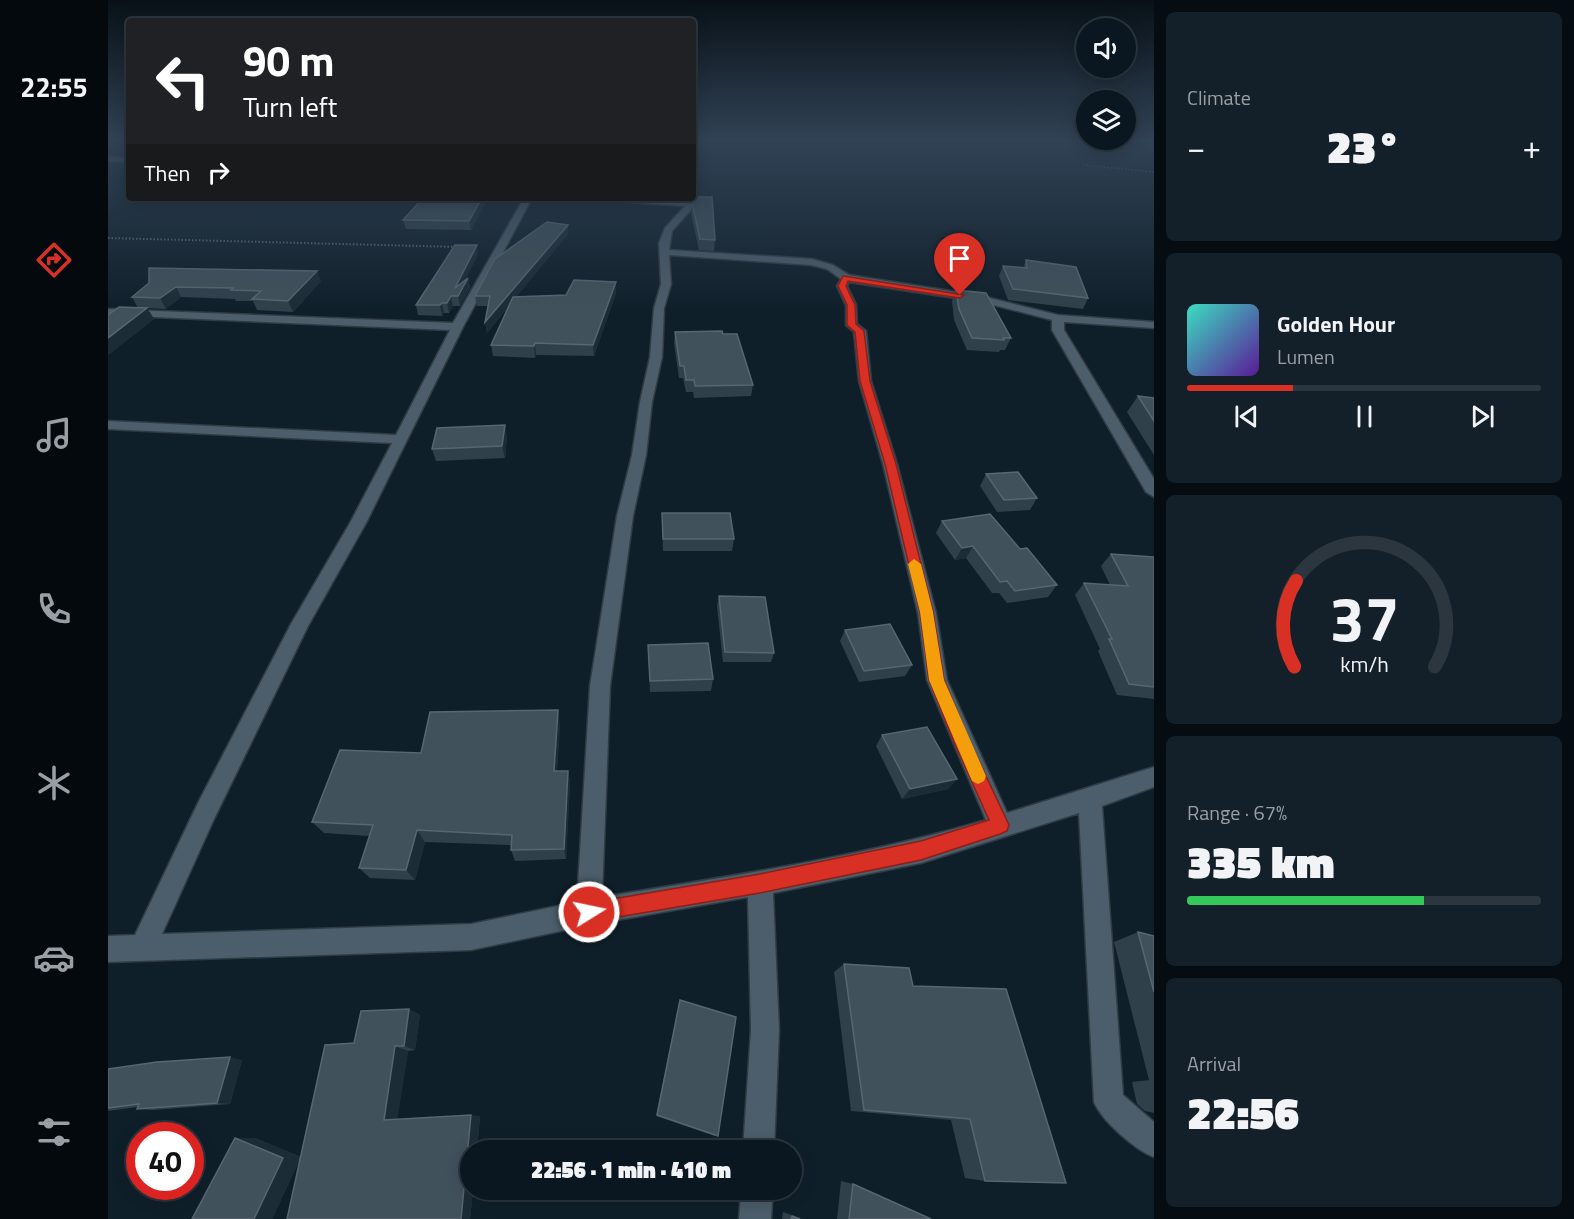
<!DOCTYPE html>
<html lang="en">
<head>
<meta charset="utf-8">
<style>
	body { margin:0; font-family:"Titillium Web",sans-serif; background:#142029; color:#f1f3f6; height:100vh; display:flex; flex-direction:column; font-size:22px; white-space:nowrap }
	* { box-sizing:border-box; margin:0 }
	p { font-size:20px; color:#9a9fa5 }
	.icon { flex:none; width:33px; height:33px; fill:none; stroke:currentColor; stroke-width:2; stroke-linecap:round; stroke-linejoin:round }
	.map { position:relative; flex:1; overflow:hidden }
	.panel { display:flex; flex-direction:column; gap:12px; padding:12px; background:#060d12; width:420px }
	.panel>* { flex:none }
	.guide { position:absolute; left:18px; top:18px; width:570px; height:183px; border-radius:6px; box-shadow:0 3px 15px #0003,0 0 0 2px #2b363e; background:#202124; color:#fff; overflow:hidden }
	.tools { position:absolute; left:968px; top:18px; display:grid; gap:12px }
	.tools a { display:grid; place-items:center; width:60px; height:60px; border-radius:50%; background:#0b1720; box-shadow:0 3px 15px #0003,0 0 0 2px #2b363e; font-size:30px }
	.speed { position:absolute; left:18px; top:1122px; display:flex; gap:12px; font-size:30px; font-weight:700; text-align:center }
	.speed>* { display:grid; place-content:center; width:78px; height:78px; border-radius:50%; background:#0b1720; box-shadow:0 3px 15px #0003,0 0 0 2px #2b363e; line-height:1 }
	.speed .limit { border:9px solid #d22; background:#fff; color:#111 }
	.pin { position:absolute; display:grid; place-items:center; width:51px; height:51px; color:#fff; margin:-62px -26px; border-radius:50% 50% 50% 0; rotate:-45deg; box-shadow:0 0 6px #0007 }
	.pin .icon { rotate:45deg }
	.me { position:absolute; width:66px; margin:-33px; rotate:80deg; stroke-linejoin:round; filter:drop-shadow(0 0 4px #0008) }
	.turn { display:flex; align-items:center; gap:21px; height:126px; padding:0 18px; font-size:27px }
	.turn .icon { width:78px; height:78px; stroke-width:2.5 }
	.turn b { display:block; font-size:42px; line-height:51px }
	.then { display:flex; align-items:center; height:57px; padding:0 18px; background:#0003; gap:12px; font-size:22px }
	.big { font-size:45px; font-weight:800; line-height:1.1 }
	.panel .tile { flex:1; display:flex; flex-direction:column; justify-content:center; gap:9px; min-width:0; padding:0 21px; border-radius:9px; background:#142029 }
	.panel .dial { align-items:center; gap:0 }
	.dial svg { height:156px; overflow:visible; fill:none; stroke:#2b363e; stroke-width:7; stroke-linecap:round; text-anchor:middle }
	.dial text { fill:#f1f3f6; stroke:none }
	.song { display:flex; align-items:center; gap:18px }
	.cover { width:72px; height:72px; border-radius:9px; background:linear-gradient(135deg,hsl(170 70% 55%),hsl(270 70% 35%)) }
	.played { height:6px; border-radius:3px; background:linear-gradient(90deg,#d93025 30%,#2b363e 30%) }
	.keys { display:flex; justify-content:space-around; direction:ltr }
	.heat { display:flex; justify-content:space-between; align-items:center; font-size:33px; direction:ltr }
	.charge { height:9px; border-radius:4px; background:linear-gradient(90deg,#34c759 67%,#2b363e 0) }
	.trip { position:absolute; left:352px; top:1140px; width:342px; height:60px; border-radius:30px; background:#0b1720; box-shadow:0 3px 15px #0003,0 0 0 2px #2b363e; font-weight:800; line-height:60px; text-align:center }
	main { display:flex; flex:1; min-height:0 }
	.menu { display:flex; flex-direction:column; width:108px; justify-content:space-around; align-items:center; background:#04090d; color:#9a9fa5 }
	.menu .icon { width:42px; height:42px }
	.menu .on { color:#d93025 }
	.menu b { font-size:27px; color:#f1f3f6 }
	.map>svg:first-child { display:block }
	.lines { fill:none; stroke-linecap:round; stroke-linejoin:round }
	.minor-casing { stroke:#313b43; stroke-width:3 }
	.path-far1 { stroke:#5a6871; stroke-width:1.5; stroke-dasharray:1.5 2; stroke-linecap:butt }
	.path { stroke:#5a6871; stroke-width:2; stroke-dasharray:1.5 2; stroke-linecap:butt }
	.minor { fill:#4c5e6b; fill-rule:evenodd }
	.wall { fill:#30404b }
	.shaded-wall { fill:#1c2c37 }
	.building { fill:#41515b; stroke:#576670; stroke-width:1.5 }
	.route { fill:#d93025; stroke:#8d1f18; stroke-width:1.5 }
	.slow { fill:#f59e0b }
</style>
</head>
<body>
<main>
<nav class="menu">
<b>22:55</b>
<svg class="icon on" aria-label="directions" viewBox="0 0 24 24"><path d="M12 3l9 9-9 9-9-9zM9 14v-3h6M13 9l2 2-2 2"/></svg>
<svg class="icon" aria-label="music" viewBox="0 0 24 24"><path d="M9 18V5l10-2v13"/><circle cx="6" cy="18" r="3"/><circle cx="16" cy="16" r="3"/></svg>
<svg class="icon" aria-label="phone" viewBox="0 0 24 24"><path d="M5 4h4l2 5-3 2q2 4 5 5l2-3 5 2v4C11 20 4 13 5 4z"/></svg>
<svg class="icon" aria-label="climate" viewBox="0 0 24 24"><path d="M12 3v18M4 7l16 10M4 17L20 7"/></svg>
<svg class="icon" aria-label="car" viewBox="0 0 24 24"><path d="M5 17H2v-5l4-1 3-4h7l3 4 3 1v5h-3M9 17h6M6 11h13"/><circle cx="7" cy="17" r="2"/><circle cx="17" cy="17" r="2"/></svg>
<svg class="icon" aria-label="filters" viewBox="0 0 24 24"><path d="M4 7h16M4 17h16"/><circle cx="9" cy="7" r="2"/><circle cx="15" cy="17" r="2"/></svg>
</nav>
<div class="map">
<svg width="1046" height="1219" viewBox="0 0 1046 1219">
	<rect width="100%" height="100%" fill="#0f1f2a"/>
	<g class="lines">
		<g class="minor-casing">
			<g id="minor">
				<path d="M0,157L21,158V162L0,161Z"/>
				<path d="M416,198H424L355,327L258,523L200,626L106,819L54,934L363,924L469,902L482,686L509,516L524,455L532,402L542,357L546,308L553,284L551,243L557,228L577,206L491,200L487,198L577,201L586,206L564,231L561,250L704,259L725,265L741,275L874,296L950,315L1046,322V328L956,322V330L1046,479V497L1038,492L944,330V320L874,302L741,282L739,286L748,305L749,324L758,331L763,381L789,464L828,613L839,680L899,813L1046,767V787L994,806L1015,1095L1046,1122V1157C1027,1150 994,1121 986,1102L971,813L813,863L665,893L671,1030L666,1150H635L643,1030L640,897L481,925L363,950L0,962V936L27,935L90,803L183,624L242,523L284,443L0,429V421L288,435L342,330L0,315V309L345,323ZM561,255L703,265L719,269L733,279L729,286L738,305V325L746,332L751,381L775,464L810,613L819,680L878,820C753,857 623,876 494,897L502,686L525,516L538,455L544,402L554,357L556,308L563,284Z"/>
				<path d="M633,1190H665L663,1219H631Z"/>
			</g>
		</g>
		<path class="path-far1" d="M975,165L1046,172"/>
		<path class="path" d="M0,238L351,247"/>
		<use href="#minor" class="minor"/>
	</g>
	<g class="wall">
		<path d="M1039,140H1046V151L1042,150Z"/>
		<path d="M315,198H380L363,230L298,229L295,220Z"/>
		<path d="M584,203L607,240L606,251L591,250L583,213Z"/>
		<path d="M460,234L408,297L458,295L508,282V293L486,356L428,355L427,358L385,356L383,345L402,305L379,333L377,322L380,306H369L367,296Z"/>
		<path d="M370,254L357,280L360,278L362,288L352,306H345L341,313H336L334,316L310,315L308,305Z"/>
		<path d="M918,260L980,298L975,309L900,300L891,276L895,266L915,268Z"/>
		<path d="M213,281L185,312L149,310L145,301H128L127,299L73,297L58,309L39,308L46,319L0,355V315L30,308L24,297L41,283Z"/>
		<path d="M848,290L903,338L897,350H892L891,352L859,350L846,320L844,301Z"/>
		<path d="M567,332L615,334L645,385L643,396L586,398L585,392H578L575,378H571L566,343Z"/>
		<path d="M1030,396L1046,398V455L1019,412Z"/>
		<path d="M399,437L397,458L328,461L324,449Z"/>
		<path d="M878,474L929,498L922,510L889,512L872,486Z"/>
		<path d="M554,513L626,539L624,551H555Z"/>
		<path d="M834,521L912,549L949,585L940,597L899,603L891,593H884L858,558L847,560L828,533Z"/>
		<path d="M1003,554L1046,557V699L1009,695L990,651L992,649L967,595L976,583L1002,585L993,566Z"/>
		<path d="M611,596L666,653L663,662H615L609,606Z"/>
		<path d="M737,630L804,665L797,676L751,682L732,641Z"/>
		<path d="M540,645L605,679L603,691L542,692Z"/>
		<path d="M452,724L449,771H460L462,783L458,859L407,861L403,850V845L317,842L307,880L262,878L251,868L261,836L216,833L204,822L313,753Z"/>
		<path d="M774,735L849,779L840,789L794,799L768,746Z"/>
		<path d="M1030,932L1046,936V1113L1037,1111L1029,1104L1024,1082L1041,1080L1006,942Z"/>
		<path d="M736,964L805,986L898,989L877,1181L857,1178L843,1120L743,1111L726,972Z"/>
		<path d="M572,1000L610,1136H607L548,1116Z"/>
		<path d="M301,1009L312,1015L307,1050L300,1051L289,1119L372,1116L369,1150H363V1190H365L362,1219L192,1159L164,1219H84L127,1138H147L193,1157L246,1043Z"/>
		<path d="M134,1060L122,1104L45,1110L29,1109L30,1107L0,1111V1069Z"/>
		<path d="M733,1181L745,1184L823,1219H729Z"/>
		<path d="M675,1212L695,1219H674Z"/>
	</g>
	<g class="shaded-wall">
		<path d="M374,198H380L363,230L361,221Z"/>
		<path d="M460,225V234L379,333L377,322Z"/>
		<path d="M369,245L370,254L350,296L347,288Z"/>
		<path d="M209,271L213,281L185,312L180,301Z"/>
		<path d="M360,278L362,288L352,306L350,296Z"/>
		<path d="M508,282V293L486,356L485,345Z"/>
		<path d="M68,287L73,297L58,309L52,298Z"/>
		<path d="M343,296L345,306L341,313L339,303Z"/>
		<path d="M334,303L336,313L334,316L332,305Z"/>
		<path d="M39,308L46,319L0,355V338Z"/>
		<path d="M427,343L428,355L427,358L426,346Z"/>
		<path d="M397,425L399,437L397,458L394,446Z"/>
		<path d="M865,546L858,558L847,560L854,548Z"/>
		<path d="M450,710L452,724L448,783L446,771Z"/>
		<path d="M460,771L462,783L458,859L456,849Z"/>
		<path d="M849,779L840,789L794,799L802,789Z"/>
		<path d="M309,830L317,842L307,880L298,870Z"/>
		<path d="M301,1009L312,1015L307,1050L296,1046Z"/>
		<path d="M287,1046L300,1051L289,1121L276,1120Z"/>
		<path d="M122,1057L134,1060L122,1104L109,1103Z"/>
		<path d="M363,1115L372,1116L369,1150H363V1190H365L362,1219H353Z"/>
		<path d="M127,1138H147L193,1157L164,1219H146Z"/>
		<path d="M675,1212L695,1219H692Z"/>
	</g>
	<g class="building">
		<path d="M589,197H604L607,240L592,239L584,203Z"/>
		<path d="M315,198H374L361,221L295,220Z"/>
		<path d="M439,222L460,225L377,322L382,296H367L387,259Z"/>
		<path d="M347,245H369L347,288L360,278L350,296H343L339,303H334L332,305H308Z"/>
		<path d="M918,260L968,267L980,298L905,289L895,266L919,268Z"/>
		<path d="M41,268L209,271L180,301L144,299L153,291L123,290L125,288L68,287L52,298L24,297L41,283Z"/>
		<path d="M466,280L508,282L485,345L427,343L426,346L383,345L405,297L458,295Z"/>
		<path d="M848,290L878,293L903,338H895L896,340L864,338L851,309Z"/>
		<path d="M11,307L39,308L0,338V315Z"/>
		<path d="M614,331L615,334H629L645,385L587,386L586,380H578L576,366H572L567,332Z"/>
		<path d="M1030,396L1046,398V421Z"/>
		<path d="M397,425L394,446L324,449L329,428Z"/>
		<path d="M910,472L929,498L896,500L878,474Z"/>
		<path d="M554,513H622L626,539H555Z"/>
		<path d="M882,514L912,549L919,548L949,585L907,591L899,581L892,582L865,546L854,548L834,521Z"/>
		<path d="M1003,554L1046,557V687L1021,684L1001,639H1004L976,583L1020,586Z"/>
		<path d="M611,596L657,597L666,653L617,652Z"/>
		<path d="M782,624L804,665L756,671L737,630Z"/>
		<path d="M600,643L605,679L542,681L540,645Z"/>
		<path d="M450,710L446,771H460L456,849L403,850L404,835L309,830L298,870L251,868L265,825L204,822L232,750L313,753L322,712Z"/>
		<path d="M819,727L849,779L802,789L774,735Z"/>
		<path d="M1030,932L1046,936V992Z"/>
		<path d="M736,964L801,968L805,986L898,989L958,1183L877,1181L862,1119L756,1110Z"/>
		<path d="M572,1000L628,1017L610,1136L549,1115Z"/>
		<path d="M301,1009L296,1046H287L276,1120L363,1115L353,1219H179L217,1045L246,1043L253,1011Z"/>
		<path d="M122,1057L109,1103L29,1109L31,1104L0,1108V1069L49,1062Z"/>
		<path d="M127,1138L175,1158L146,1219H84Z"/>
		<path d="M745,1184L823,1219H741Z"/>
		<path d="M684,1216L692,1219H683Z"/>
	</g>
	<linearGradient id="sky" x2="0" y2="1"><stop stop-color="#081117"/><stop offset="0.45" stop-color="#314255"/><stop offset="1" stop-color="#314255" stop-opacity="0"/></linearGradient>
	<rect width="1046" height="311" fill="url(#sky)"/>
	<path class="route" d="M735,276L856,295L852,298L740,281L738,286L747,305L748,324L756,331L762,381L788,464L825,612L836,680L861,740L901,825L899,831L892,834L813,860L652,893L481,922L474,919L471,912L474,906L481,903L652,874L813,841L881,820L846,742L821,680L812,612L777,464L752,381L747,332L739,325V305L730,286Z"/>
	<path class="slow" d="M806,559L813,564L825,612L836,680L878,776L876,781L870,784L864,781L821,680L812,612L800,564Z"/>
</svg>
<div class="tools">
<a><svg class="icon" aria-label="sound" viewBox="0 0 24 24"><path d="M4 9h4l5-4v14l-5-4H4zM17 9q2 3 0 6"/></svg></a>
<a><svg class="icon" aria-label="layers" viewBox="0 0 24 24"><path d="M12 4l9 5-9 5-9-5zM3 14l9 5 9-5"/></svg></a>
</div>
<div class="speed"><div class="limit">40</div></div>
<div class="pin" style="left:852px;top:295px;background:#d93025"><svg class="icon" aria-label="arrive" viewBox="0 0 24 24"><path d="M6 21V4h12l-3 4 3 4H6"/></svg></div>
<svg class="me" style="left:481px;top:912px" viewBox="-20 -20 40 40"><circle r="17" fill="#d93025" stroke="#fff" stroke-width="3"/><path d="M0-11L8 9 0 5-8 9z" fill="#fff"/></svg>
<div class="trip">22:56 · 1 min · 410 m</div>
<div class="guide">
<div class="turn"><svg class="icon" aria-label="left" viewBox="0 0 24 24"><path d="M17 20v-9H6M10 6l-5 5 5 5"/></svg><div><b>90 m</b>Turn left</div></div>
<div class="then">Then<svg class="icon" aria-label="right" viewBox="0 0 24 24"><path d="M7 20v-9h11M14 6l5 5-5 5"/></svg></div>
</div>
</div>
<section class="panel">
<div class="tile"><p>Climate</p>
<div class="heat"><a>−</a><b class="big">23°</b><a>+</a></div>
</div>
<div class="tile">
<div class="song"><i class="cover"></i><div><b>Golden Hour</b><p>Lumen</p></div></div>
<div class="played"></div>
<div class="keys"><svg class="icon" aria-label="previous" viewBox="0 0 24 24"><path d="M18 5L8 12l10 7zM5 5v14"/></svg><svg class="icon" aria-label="pause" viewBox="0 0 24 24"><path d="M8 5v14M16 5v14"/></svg><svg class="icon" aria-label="next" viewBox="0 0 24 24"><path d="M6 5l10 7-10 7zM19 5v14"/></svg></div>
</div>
<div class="tile dial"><svg viewBox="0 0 100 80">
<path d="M14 69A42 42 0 1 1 86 69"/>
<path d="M14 69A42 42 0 0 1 15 25" stroke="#d93025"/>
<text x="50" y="56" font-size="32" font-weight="700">37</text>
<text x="50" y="72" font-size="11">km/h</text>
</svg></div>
<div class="tile"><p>Range · 67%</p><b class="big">335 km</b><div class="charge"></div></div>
<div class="tile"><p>Arrival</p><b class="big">22:56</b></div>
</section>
</main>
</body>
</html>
